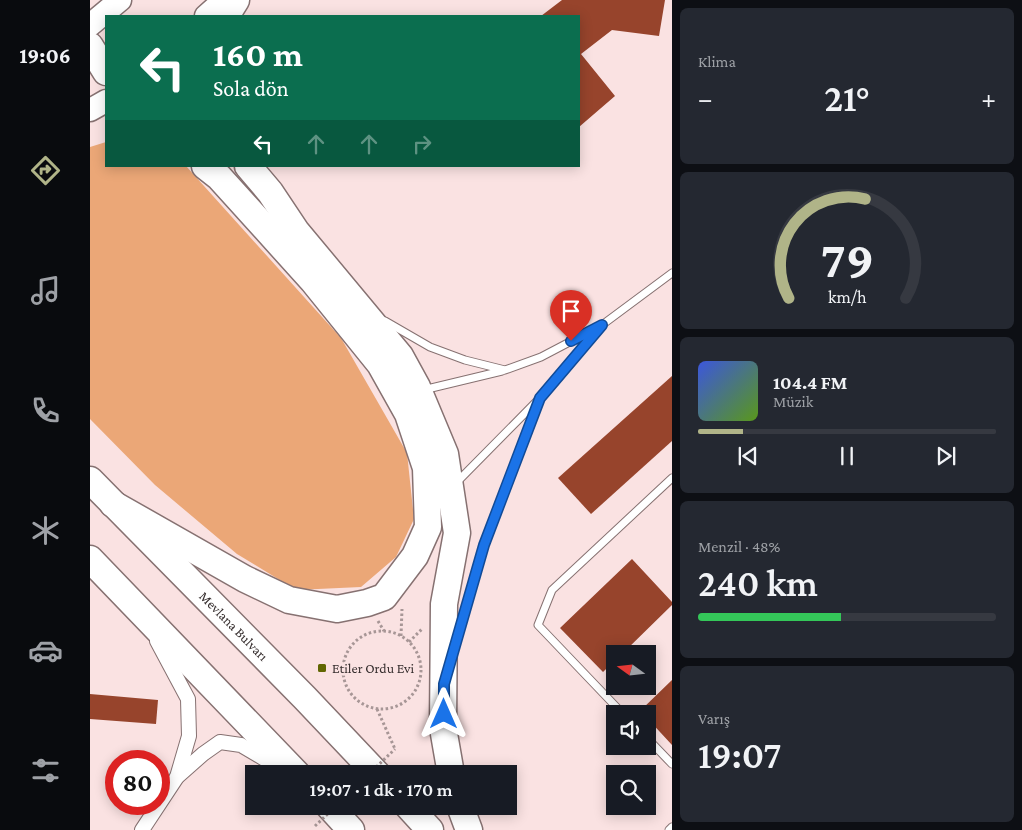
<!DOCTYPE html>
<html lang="tr">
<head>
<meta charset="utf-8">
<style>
	body { margin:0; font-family:"Crimson Pro",serif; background:#242831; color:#f1f3f6; height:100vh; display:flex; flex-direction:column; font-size:19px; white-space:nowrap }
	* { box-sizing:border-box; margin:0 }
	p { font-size:16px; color:#9ea1a6 }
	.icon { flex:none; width:28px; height:28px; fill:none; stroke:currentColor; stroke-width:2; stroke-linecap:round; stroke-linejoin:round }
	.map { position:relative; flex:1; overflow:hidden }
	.sheet { display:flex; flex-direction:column; gap:8px; padding:8px; background:#0d0f14; width:350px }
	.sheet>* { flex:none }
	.banner { position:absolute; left:15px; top:15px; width:475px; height:152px; border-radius:0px; box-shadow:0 2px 12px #0003; background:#0b6e4f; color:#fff; overflow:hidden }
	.needle { width:32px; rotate:285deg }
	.buttons { position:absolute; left:516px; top:645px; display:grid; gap:10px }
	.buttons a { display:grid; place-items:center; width:50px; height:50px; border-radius:0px; background:#171b24; box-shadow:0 2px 12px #0003; font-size:25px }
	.speed { position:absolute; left:15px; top:750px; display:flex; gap:10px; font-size:25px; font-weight:700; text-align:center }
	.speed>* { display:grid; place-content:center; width:65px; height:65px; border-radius:50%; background:#171b24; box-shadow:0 2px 12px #0003; line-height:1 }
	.speed .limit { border:8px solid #d22; background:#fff; color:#111 }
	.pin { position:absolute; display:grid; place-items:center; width:42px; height:42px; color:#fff; margin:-51px -21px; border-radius:50% 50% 50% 0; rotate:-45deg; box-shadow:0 0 5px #0007 }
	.pin .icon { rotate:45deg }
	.me { position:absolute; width:55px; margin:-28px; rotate:0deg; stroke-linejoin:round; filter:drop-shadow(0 0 4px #0008) }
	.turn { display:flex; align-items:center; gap:18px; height:105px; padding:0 25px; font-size:22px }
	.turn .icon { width:65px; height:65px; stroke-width:2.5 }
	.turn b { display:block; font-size:35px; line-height:42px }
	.lanes { display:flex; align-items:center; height:48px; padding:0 25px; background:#0003; justify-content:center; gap:25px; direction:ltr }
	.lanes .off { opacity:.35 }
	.big { font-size:38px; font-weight:600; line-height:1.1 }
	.sheet .card { flex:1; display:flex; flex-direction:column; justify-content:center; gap:8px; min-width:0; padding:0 18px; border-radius:8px; background:#242831 }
	.sheet .dial { align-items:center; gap:0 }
	.dial svg { height:130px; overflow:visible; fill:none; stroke:#363941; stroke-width:7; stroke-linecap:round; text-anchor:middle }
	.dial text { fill:#f1f3f6; stroke:none }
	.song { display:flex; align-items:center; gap:15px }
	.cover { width:60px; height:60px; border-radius:8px; background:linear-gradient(135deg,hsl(230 70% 55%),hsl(90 70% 35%)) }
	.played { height:5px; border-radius:2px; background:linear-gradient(90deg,#b0b488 15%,#363941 15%) }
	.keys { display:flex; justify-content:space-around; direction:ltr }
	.heat { display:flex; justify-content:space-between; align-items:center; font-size:28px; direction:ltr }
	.charge { height:8px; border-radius:4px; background:linear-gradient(90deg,#34c759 48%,#363941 0) }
	.trip { position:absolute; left:155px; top:765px; width:272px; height:50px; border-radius:0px; background:#171b24; box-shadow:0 2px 12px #0003; font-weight:600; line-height:50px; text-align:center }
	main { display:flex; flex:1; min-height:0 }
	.dock { display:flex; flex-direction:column; width:90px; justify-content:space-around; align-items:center; background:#090b0e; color:#9ea1a6 }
	.dock .icon { width:35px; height:35px }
	.dock .on { color:#b0b488 }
	.dock b { font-size:22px; color:#f1f3f6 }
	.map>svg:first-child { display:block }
	.green { fill:#eba777 }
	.building { fill:#97442c }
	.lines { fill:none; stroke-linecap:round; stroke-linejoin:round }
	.lane-casing { stroke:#867171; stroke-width:9 }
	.street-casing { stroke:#867171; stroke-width:16 }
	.primary-casing { stroke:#867171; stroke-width:25 }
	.highway-casing { stroke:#867171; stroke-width:29 }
	.path { stroke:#a79696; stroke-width:3; stroke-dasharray:2.5 2.5; stroke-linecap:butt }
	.lane { stroke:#fff; stroke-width:7 }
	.street { stroke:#fff; stroke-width:14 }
	.primary { stroke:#fff; stroke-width:22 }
	.highway { stroke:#fff; stroke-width:26 }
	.path-bridge { stroke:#a79696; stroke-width:3; stroke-dasharray:2.5 2.5; stroke-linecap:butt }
	.route-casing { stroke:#114b97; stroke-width:12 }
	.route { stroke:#1a73e8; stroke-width:9 }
	.poi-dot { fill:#616602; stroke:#fae2e2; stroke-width:2 }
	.labels { text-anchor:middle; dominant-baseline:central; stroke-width:5; stroke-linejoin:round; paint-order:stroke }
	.street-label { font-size:14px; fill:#372f2f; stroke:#fae2e2 }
	.poi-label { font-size:14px; fill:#372f2f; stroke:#fae2e2; text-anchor:start }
</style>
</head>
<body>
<main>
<nav class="dock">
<b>19:06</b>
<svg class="icon on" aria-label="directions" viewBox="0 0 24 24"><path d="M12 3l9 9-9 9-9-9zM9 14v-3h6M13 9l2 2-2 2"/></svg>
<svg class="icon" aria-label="music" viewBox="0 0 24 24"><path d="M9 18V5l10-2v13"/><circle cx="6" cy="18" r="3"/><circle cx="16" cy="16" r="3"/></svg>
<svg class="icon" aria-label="phone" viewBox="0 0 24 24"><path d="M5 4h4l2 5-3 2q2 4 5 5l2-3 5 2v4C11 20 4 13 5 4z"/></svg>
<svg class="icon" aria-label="climate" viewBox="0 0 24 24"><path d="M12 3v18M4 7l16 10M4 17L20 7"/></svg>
<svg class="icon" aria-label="car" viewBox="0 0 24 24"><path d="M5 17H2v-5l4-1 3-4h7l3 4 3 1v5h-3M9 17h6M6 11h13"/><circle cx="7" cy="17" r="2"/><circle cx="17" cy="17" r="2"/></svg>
<svg class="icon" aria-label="filters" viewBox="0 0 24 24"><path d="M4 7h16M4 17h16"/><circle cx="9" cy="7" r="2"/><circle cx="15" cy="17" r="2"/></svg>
</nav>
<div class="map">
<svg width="582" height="830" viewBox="0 0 582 830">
	<rect width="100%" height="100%" fill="#fae2e2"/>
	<path class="green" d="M16,142V166H96L251,338L317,453L324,519L306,557L271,587L206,590L147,554L65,485L0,419V147Z"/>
	<g class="building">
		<path d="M472,0H575L569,36L522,30L491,54L525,96L489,127V16H451Z"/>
		<path d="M582,376V441L501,514L468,478Z"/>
		<path d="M542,559L582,602V605L532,654H525V660L513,672L470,628Z"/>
		<path d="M582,680V745L558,719V714H552L550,711Z"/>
		<path d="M0,694L68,700L66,724L0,719Z"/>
	</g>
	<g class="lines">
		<g class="lane-casing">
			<g id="lane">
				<path d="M295,321L340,347L375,360L415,370L451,357L512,325L582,273"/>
				<path d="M333,390L412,371"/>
				<path d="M366,483L448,400"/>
				<path d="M364,648L394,545L450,398L512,325"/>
				<path d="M533,714L448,625L462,590L582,478"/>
				<path d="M558,739L582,764"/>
				<path d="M579,830L582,827"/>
			</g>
		</g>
		<g class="street-casing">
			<g id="street">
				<path d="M67,641L98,699L99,736L87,777"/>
				<path d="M52,830L87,777L113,754L130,742L151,745L188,767"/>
			</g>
		</g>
		<g class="primary-casing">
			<g id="primary">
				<path d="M116,16L134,0"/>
				<path d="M0,25L30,0"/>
				<path d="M0,110L16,101"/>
			</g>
		</g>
		<g class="highway-casing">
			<g id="highway">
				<path d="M136,16L146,0"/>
				<path d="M0,46L16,72"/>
				<path d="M158,166L180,192L206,231L310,356L327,387L355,454L367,533L354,604L353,728L361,774"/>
				<path id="s1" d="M0,480L215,698L287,774"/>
				<path d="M23,504L155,579L199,600L247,609L277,603L294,597L325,556L338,527L336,468L318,414L290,364L223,281L129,177L115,166"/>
				<path d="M0,559L207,774"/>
				<path d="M239,806L261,830"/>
				<path d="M318,806L340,830"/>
				<path d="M370,806L379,830"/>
			</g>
		</g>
		<g class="path">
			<path d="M288,621L294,631"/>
			<circle cx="292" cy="670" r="39"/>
			<path d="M311,636L312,609"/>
			<path d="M319,642L332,629"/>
			<path d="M287,709L305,749"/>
		</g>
		<use href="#lane" class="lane"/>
		<use href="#street" class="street"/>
		<use href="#primary" class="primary"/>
		<use href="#highway" class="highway"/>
		<g class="path-bridge">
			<path d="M279,774L305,749"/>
			<path d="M225,826L246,806"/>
		</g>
	</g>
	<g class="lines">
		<g class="route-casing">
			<path id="route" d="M354,714V684L394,545L450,398L512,325L481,341"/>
		</g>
		<use href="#route" class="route"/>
	</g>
	<rect class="poi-dot" x="227" y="663" width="10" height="10" rx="2.5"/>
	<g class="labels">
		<g class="street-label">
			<text stroke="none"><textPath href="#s1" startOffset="205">Mevlana Bulvarı</textPath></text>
		</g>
		<g class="poi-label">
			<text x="242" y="668">Etiler Ordu Evi</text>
		</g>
	</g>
</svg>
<div class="buttons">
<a><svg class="needle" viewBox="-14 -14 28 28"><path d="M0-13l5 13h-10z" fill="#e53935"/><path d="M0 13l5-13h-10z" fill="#9ea1a6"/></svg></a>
<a><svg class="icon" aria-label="sound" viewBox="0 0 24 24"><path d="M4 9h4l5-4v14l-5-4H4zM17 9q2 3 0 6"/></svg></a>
<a><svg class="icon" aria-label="search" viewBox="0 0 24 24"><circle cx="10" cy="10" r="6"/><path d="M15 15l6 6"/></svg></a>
</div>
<div class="speed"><div class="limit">80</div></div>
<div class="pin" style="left:481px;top:341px;background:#d93025"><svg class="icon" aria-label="arrive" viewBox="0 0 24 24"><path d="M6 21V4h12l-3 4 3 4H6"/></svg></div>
<svg class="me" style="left:354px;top:714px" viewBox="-20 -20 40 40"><path d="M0-17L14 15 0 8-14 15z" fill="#1a73e8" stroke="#fff" stroke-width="4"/></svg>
<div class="trip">19:07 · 1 dk · 170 m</div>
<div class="banner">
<div class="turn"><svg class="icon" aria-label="left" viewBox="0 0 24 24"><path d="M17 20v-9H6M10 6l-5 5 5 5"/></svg><div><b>160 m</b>Sola dön</div></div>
<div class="lanes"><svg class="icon" aria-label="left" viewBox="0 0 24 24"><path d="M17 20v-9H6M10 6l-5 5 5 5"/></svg><svg class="icon off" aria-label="ahead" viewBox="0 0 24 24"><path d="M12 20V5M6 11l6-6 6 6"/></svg><svg class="icon off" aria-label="ahead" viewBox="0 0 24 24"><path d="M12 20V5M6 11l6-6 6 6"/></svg><svg class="icon off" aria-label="right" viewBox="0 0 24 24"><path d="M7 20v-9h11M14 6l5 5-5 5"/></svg></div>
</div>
</div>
<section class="sheet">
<div class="card"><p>Klima</p>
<div class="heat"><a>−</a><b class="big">21°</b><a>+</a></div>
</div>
<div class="card dial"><svg viewBox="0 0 100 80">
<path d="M14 69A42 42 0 1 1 86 69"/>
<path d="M14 69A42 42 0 0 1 61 8" stroke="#b0b488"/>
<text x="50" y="56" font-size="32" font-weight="700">79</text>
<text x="50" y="72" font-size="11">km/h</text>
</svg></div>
<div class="card">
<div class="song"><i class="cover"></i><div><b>104.4 FM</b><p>Müzik</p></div></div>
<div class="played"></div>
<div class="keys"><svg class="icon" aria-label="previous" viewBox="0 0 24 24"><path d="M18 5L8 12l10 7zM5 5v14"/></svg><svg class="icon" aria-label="pause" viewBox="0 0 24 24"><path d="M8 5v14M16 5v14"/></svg><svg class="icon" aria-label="next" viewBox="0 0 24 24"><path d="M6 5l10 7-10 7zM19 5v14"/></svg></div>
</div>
<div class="card"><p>Menzil · 48%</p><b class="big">240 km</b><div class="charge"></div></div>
<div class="card"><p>Varış</p><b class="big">19:07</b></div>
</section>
</main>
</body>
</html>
